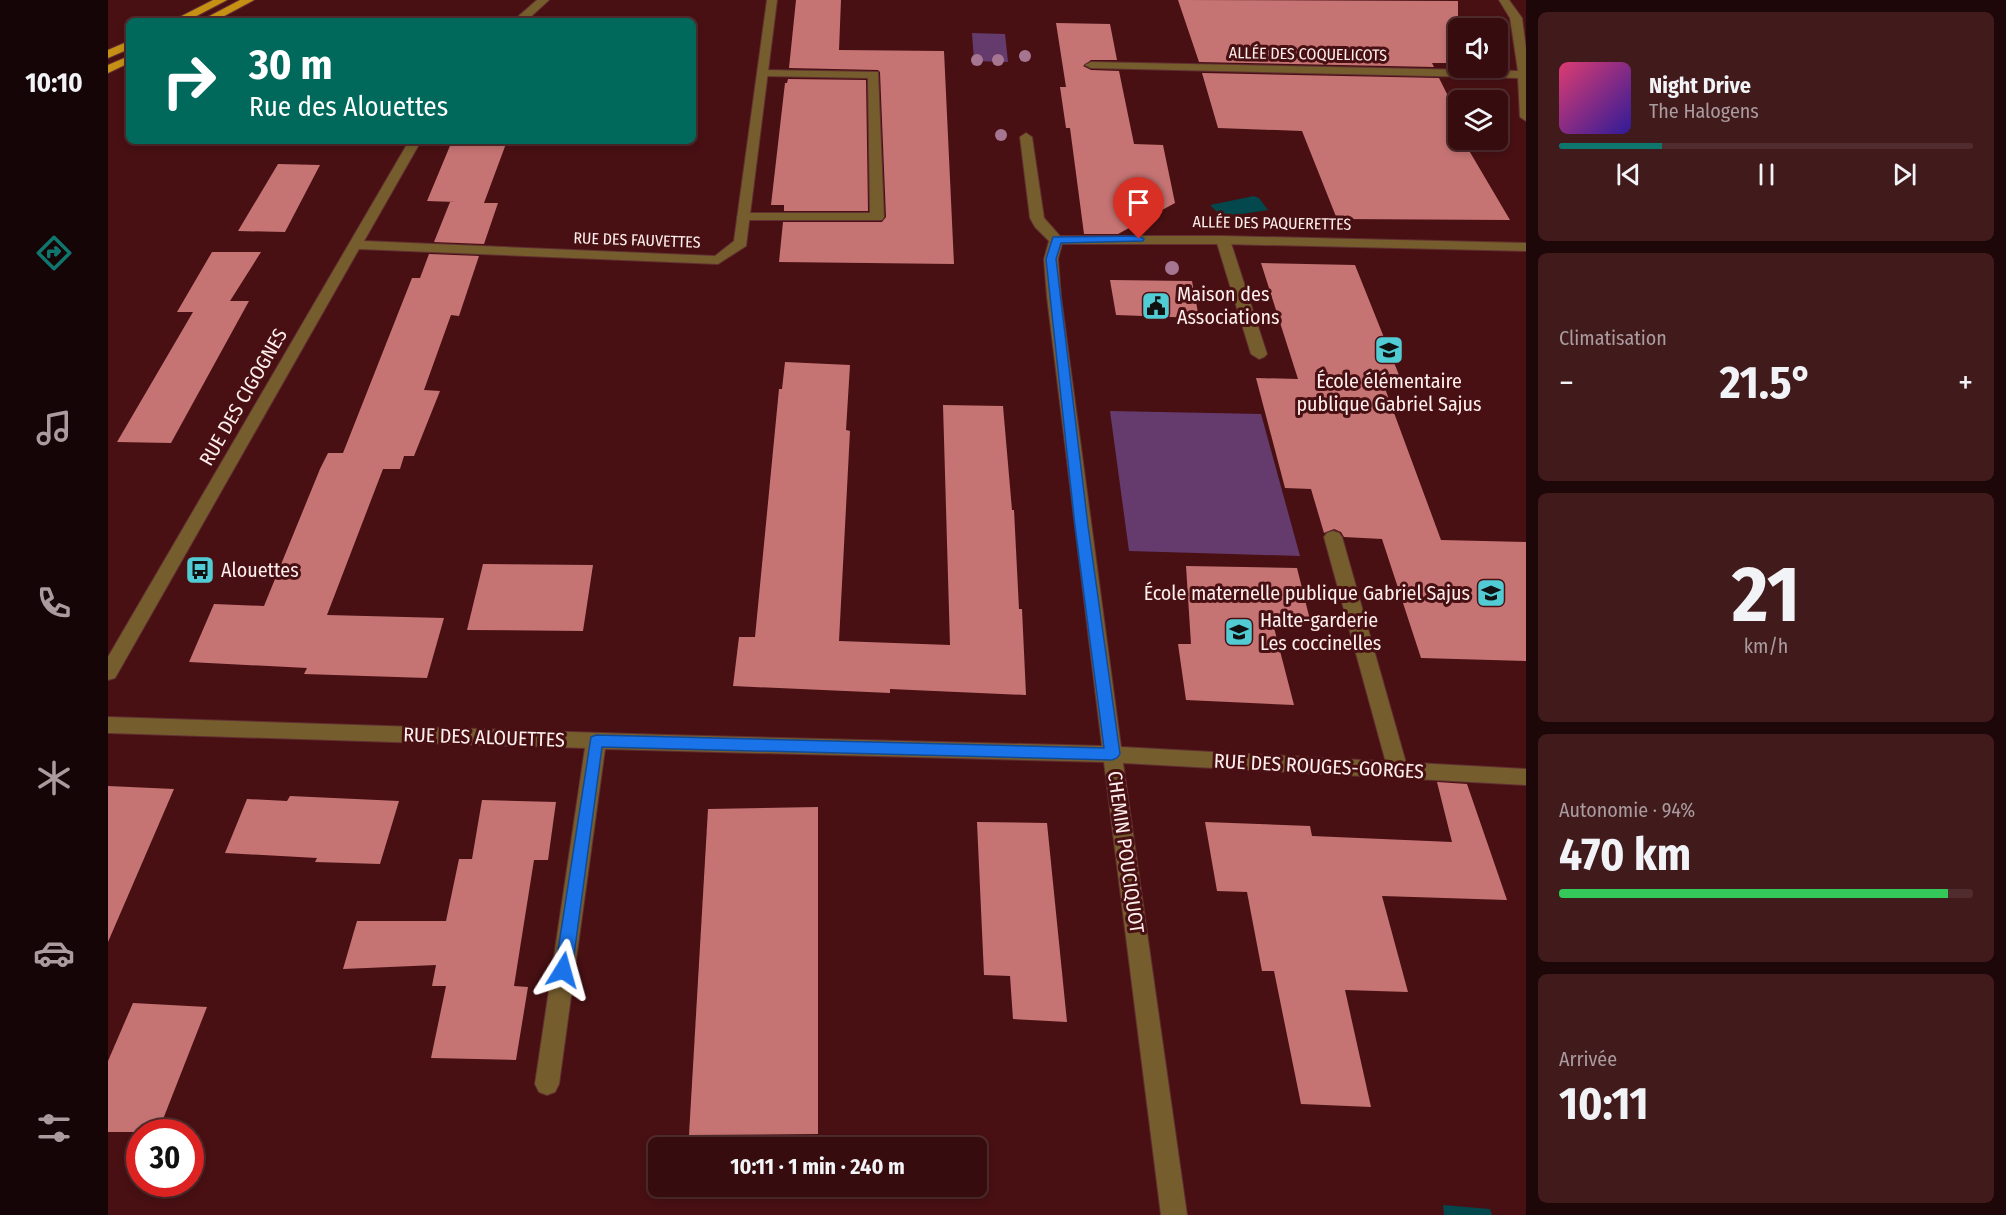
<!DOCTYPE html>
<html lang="fr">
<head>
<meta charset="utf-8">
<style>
	body { margin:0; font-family:"Fira Sans Condensed",sans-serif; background:#411a1c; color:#f1f3f6; height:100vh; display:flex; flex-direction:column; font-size:22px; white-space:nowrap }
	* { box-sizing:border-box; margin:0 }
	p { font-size:20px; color:#aa9b9e }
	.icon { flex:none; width:33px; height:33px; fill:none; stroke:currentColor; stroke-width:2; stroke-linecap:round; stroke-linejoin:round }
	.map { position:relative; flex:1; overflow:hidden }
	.side { display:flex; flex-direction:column; gap:12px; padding:12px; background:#1e0708; width:480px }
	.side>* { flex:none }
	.guide { position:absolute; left:18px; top:18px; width:570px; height:126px; border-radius:9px; box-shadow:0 3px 9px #0003,0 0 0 2px #502c2e; background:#00695c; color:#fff; overflow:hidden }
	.controls { position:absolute; left:1340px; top:18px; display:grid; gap:12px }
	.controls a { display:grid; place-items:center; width:60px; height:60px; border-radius:9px; background:#360c0e; box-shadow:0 3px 9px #0003,0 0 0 2px #502c2e; font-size:30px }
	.speed { position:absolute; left:18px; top:1119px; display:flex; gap:12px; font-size:30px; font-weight:700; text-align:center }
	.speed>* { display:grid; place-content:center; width:78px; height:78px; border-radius:50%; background:#360c0e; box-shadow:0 3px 9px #0003,0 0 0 2px #502c2e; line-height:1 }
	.speed .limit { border:9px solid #d22; background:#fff; color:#111 }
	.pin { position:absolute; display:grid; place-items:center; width:51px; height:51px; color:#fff; margin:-62px -26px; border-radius:50% 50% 50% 0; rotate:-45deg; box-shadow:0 0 6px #0007 }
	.pin .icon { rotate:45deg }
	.me { position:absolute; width:66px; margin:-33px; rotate:8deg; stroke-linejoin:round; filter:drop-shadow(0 0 4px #0008) }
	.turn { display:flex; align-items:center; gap:21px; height:126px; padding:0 24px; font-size:27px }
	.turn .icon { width:78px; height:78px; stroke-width:2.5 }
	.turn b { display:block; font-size:42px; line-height:51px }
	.big { font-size:45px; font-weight:700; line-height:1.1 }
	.side .widget { flex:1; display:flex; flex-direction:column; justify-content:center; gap:9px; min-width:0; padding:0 21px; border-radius:9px; background:#411a1c }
	.side .dial { align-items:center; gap:0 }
	.dial b { font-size:78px; line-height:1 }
	.song { display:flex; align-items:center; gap:18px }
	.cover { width:72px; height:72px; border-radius:9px; background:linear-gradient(135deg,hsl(340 70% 55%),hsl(250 70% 35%)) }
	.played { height:6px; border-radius:3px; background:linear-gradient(90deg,#0f766e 25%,#502c2e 25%) }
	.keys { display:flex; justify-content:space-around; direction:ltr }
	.heat { display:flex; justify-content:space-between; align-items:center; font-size:33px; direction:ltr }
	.charge { height:9px; border-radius:4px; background:linear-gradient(90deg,#34c759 94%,#502c2e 0) }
	.trip { position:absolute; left:540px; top:1137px; width:339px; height:60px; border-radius:9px; background:#360c0e; box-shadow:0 3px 9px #0003,0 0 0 2px #502c2e; font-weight:700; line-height:60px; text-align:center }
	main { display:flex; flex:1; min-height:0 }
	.tabs { display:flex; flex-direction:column; width:108px; justify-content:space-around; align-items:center; background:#160506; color:#aa9b9e }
	.tabs .icon { width:42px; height:42px }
	.tabs .selected { color:#0f766e }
	.tabs b { font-size:27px; color:#f1f3f6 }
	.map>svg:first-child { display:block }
	.green { fill:#653a6d }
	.water { fill:#02484c }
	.building { fill:#c57473 }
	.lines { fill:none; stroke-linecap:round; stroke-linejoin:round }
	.lane-casing { stroke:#612f32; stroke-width:2 }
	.street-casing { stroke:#612f32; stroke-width:2 }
	.primary-casing { stroke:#612f32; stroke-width:2 }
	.lane { fill:#765d2d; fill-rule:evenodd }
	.street { fill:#765d2d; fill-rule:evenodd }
	.primary { fill:#c59014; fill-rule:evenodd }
	.tree { fill:#a57591 }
	.route { fill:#1a73e8; stroke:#114b97; stroke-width:1.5 }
	.labels { text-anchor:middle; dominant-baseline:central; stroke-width:6; stroke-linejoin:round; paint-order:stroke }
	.far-street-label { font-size:16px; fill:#feeeed; stroke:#481013 }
	.poi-label { font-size:20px; fill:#feeeed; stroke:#481013; text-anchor:start }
	.street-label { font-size:20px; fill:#feeeed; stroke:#481013 }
</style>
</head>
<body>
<main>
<nav class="tabs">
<b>10:10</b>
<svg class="icon selected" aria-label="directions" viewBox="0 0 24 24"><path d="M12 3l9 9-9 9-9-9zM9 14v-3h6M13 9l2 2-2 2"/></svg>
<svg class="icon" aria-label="music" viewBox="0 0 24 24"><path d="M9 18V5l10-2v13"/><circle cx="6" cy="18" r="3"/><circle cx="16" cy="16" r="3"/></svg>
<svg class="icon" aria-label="phone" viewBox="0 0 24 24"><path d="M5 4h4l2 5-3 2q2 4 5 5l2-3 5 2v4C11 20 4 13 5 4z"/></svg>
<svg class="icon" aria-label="climate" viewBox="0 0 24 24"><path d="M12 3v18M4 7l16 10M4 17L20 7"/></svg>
<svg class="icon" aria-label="car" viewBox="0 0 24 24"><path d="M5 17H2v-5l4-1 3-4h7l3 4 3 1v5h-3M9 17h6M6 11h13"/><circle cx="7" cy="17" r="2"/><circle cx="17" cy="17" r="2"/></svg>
<svg class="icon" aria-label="filters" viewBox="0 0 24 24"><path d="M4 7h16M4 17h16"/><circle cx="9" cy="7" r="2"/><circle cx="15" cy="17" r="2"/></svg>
</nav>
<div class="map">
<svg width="1418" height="1215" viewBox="0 0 1418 1215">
	<rect width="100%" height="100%" fill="#481013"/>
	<g class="green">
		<path d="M864,33L897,34L900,62L866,61Z"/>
		<path d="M1002,411L1153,414L1192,556L1021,551Z"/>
	</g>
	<g class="water">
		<path d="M1146,196L1151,198L1160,210L1114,217L1102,205Z"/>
		<path d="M1335,1205L1382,1209L1384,1215H1336Z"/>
	</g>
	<g class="building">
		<path d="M688,0H733L731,50L836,51L846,264L671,262L675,222H774L778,217L772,72L770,70L681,68Z"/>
		<path d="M1070,0L1350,1V63H1324L1326,67L1091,62Z"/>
		<path d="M948,23L1002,24L1009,60H983L975,66L983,70L1011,71L1026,144L1055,145L1067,203L1010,234H976L962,128H958L952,87H958Z"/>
		<path d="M1094,73L1331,78L1350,116V140H1361L1362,142H1356L1402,220L1229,219L1194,131L1110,128Z"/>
		<path d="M680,79L758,80L760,211H676V205H663L677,83H679Z"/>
		<path d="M344,141H399L376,203H390L376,244L326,242L342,202H348L319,201Z"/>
		<path d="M170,164L212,165L177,232L130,231Z"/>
		<path d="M104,252H153L122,301H141L63,443L9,442L85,312H69Z"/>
		<path d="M321,254L371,256L351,316L343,315L316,390L332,391L306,456H296L292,469H275L219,615L336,618L319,678L196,674L199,668L81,662L106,604L156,606L212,469L220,453H235L304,278H312Z"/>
		<path d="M1153,263L1247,265L1291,375H1272L1333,540L1418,542V661L1313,658L1274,539L1236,537L1233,532L1226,529L1216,533L1203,489L1177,488L1148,378L1190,379Z"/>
		<path d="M1002,280L1084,281L1091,318L1008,315Z"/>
		<path d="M677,362L742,365L738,430L742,431L731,641L842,645L835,405L895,406L904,510H906L911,609H914L918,695L782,689V693L625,686L631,637H647L671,389H674Z"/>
		<path d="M375,564L485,565L475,631L359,630Z"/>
		<path d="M1078,566L1189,568L1202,620H1164L1186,705L1078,700L1070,644H1083Z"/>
		<path d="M1329,782L1359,784L1399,900L1274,896L1300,992L1237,990L1263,1107L1193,1104L1166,971H1154L1139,892L1109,891L1097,822L1202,826L1204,836L1344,842Z"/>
		<path d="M0,786L66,789L0,942Z"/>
		<path d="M182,796L291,801L272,864L207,862L209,858L117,853L139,799L179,801Z"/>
		<path d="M374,800L448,802L440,860H426L406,986L420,987L408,1060L323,1058L338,986H324L328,965L235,969L249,921H338L351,859H364Z"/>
		<path d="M710,807V1134L581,1135L600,809Z"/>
		<path d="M869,822L939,823L959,1022L905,1019L902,976L876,975Z"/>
		<path d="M25,1003L99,1007L50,1132H0V1061Z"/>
	</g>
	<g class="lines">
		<g class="lane-casing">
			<g id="lane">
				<path d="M655,70L770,72L776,217L774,220H631L629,217L636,213H762L760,78L651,76L649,74Z"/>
				<path d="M1115,236L1122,240L1159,354L1156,357L1151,359L1143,354L1108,240Z"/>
				<path d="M1225,531L1231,533L1234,537L1300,770L1297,776L1290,778L1283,776L1280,770L1216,537L1219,533Z"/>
			</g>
		</g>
		<g class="street-casing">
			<g id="street">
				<path d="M429,0H441L418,21H405Z"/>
				<path d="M659,0H669L638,246L610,264L251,249L7,678L0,680V657L301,141H313L256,241L607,256L626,241Z"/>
				<path d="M1391,0H1401L1414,18L1418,49V121L1412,117L1410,78L983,68L977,65L983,62L1410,71L1402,18Z"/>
				<path d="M918,133L924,137L936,218L952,236H1115L1418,243V251L1115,244H954L950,259L953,297L1013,747L1418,769V785L1015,763L1079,1215H1053L996,762L497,749L451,1084L447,1092L439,1095L431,1092L427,1084L477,748L0,733V717L558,735L994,746L939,297L936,259L941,241L927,227L922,218L912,137Z"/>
			</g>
		</g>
		<g class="primary-casing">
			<g id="primary">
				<path d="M105,0H119L79,21H64Z"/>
				<path d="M132,0H146L107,21L94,20Z"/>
				<path d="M21,41V49L0,58V50Z"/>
				<path d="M21,56V63L0,73V65Z"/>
			</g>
		</g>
		<use href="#lane" class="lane"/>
		<use href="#street" class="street"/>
		<use href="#primary" class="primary"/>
	</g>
	<g class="tree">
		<circle cx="917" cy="56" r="6"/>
		<circle cx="869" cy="60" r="6"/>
		<circle cx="890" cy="60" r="6"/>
		<circle cx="893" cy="135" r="6"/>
		<circle cx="1064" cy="268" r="7"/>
	</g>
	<path class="route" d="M1031,236L1036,239L1035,241L953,243L948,259L980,526L1012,754L1009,758L1004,760L494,747L464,970L461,975L455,977L449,975L447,970L483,737L488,735L996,748L967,526L938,259L945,237Z"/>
	<defs>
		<g id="civic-square" transform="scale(1.5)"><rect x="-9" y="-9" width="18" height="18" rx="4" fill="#51ccd4" stroke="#481013"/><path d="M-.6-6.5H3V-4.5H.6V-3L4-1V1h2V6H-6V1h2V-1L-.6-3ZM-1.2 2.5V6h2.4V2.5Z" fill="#111"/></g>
		<g id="school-square" transform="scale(1.5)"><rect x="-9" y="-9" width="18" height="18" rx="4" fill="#51ccd4" stroke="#481013"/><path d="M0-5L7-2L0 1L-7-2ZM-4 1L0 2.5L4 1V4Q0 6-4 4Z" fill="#111"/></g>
		<g id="bus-square" transform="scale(1.5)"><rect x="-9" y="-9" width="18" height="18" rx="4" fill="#51ccd4" stroke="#481013"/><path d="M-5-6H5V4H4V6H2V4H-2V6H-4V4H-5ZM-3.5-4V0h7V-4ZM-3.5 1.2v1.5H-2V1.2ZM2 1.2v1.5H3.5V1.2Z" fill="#111"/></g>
	</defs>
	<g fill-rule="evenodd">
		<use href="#civic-square" x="1048" y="306"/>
		<use href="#school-square" x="1281" y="350"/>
		<use href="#bus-square" x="92" y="570"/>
		<use href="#school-square" x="1383" y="593"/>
		<use href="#school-square" x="1131" y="632"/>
	</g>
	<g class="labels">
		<g class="far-street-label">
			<text transform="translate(1200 54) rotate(1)">ALLÉE DES COQUELICOTS</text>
			<text transform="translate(1164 223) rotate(1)">ALLÉE DES PAQUERETTES</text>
			<text transform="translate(529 240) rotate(2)">RUE DES FAUVETTES</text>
		</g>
		<g class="poi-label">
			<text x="1069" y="294">Maison des<tspan x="1069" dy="23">Associations</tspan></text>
			<text x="1281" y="381" text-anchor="middle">École élémentaire<tspan x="1281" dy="23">publique Gabriel Sajus</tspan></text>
			<text x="113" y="570">Alouettes</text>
			<text x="1362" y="593" text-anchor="end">École maternelle publique Gabriel Sajus</text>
			<text x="1152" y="620">Halte-garderie<tspan x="1152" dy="23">Les coccinelles</tspan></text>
		</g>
		<g class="street-label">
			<text transform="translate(135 397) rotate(-60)">RUE DES CIGOGNES</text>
			<text transform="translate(376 737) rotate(2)">RUE DES ALOUETTES</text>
			<text transform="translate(1211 766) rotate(3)">RUE DES ROUGES-GORGES</text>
			<text transform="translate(1018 852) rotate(82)">CHEMIN POUCIQUOT</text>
		</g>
	</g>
</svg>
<div class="controls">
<a><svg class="icon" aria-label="sound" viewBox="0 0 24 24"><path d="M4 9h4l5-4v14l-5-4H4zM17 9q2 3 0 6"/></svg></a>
<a><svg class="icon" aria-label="layers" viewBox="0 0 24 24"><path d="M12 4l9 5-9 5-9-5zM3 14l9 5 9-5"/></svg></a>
</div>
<div class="speed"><div class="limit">30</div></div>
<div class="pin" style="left:1031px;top:239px;background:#d93025"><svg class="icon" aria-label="arrive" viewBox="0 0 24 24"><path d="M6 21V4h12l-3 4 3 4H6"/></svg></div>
<svg class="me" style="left:455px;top:970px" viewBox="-20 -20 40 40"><path d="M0-17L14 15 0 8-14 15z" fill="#1a73e8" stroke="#fff" stroke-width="4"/></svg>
<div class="trip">10:11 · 1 min · 240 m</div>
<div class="guide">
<div class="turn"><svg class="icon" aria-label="right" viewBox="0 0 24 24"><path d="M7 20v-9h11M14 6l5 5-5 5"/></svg><div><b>30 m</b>Rue des Alouettes</div></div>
</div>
</div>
<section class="side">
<div class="widget">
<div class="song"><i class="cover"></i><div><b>Night Drive</b><p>The Halogens</p></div></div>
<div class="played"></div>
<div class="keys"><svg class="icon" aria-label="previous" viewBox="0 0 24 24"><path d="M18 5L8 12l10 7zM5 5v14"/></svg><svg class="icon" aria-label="pause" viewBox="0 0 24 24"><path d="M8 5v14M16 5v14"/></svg><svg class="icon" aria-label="next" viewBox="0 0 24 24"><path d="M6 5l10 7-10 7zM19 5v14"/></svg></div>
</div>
<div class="widget"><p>Climatisation</p>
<div class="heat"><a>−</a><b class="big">21.5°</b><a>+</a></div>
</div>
<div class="widget dial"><b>21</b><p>km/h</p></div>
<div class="widget"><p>Autonomie · 94%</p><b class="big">470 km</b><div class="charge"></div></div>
<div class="widget"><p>Arrivée</p><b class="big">10:11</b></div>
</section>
</main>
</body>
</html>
